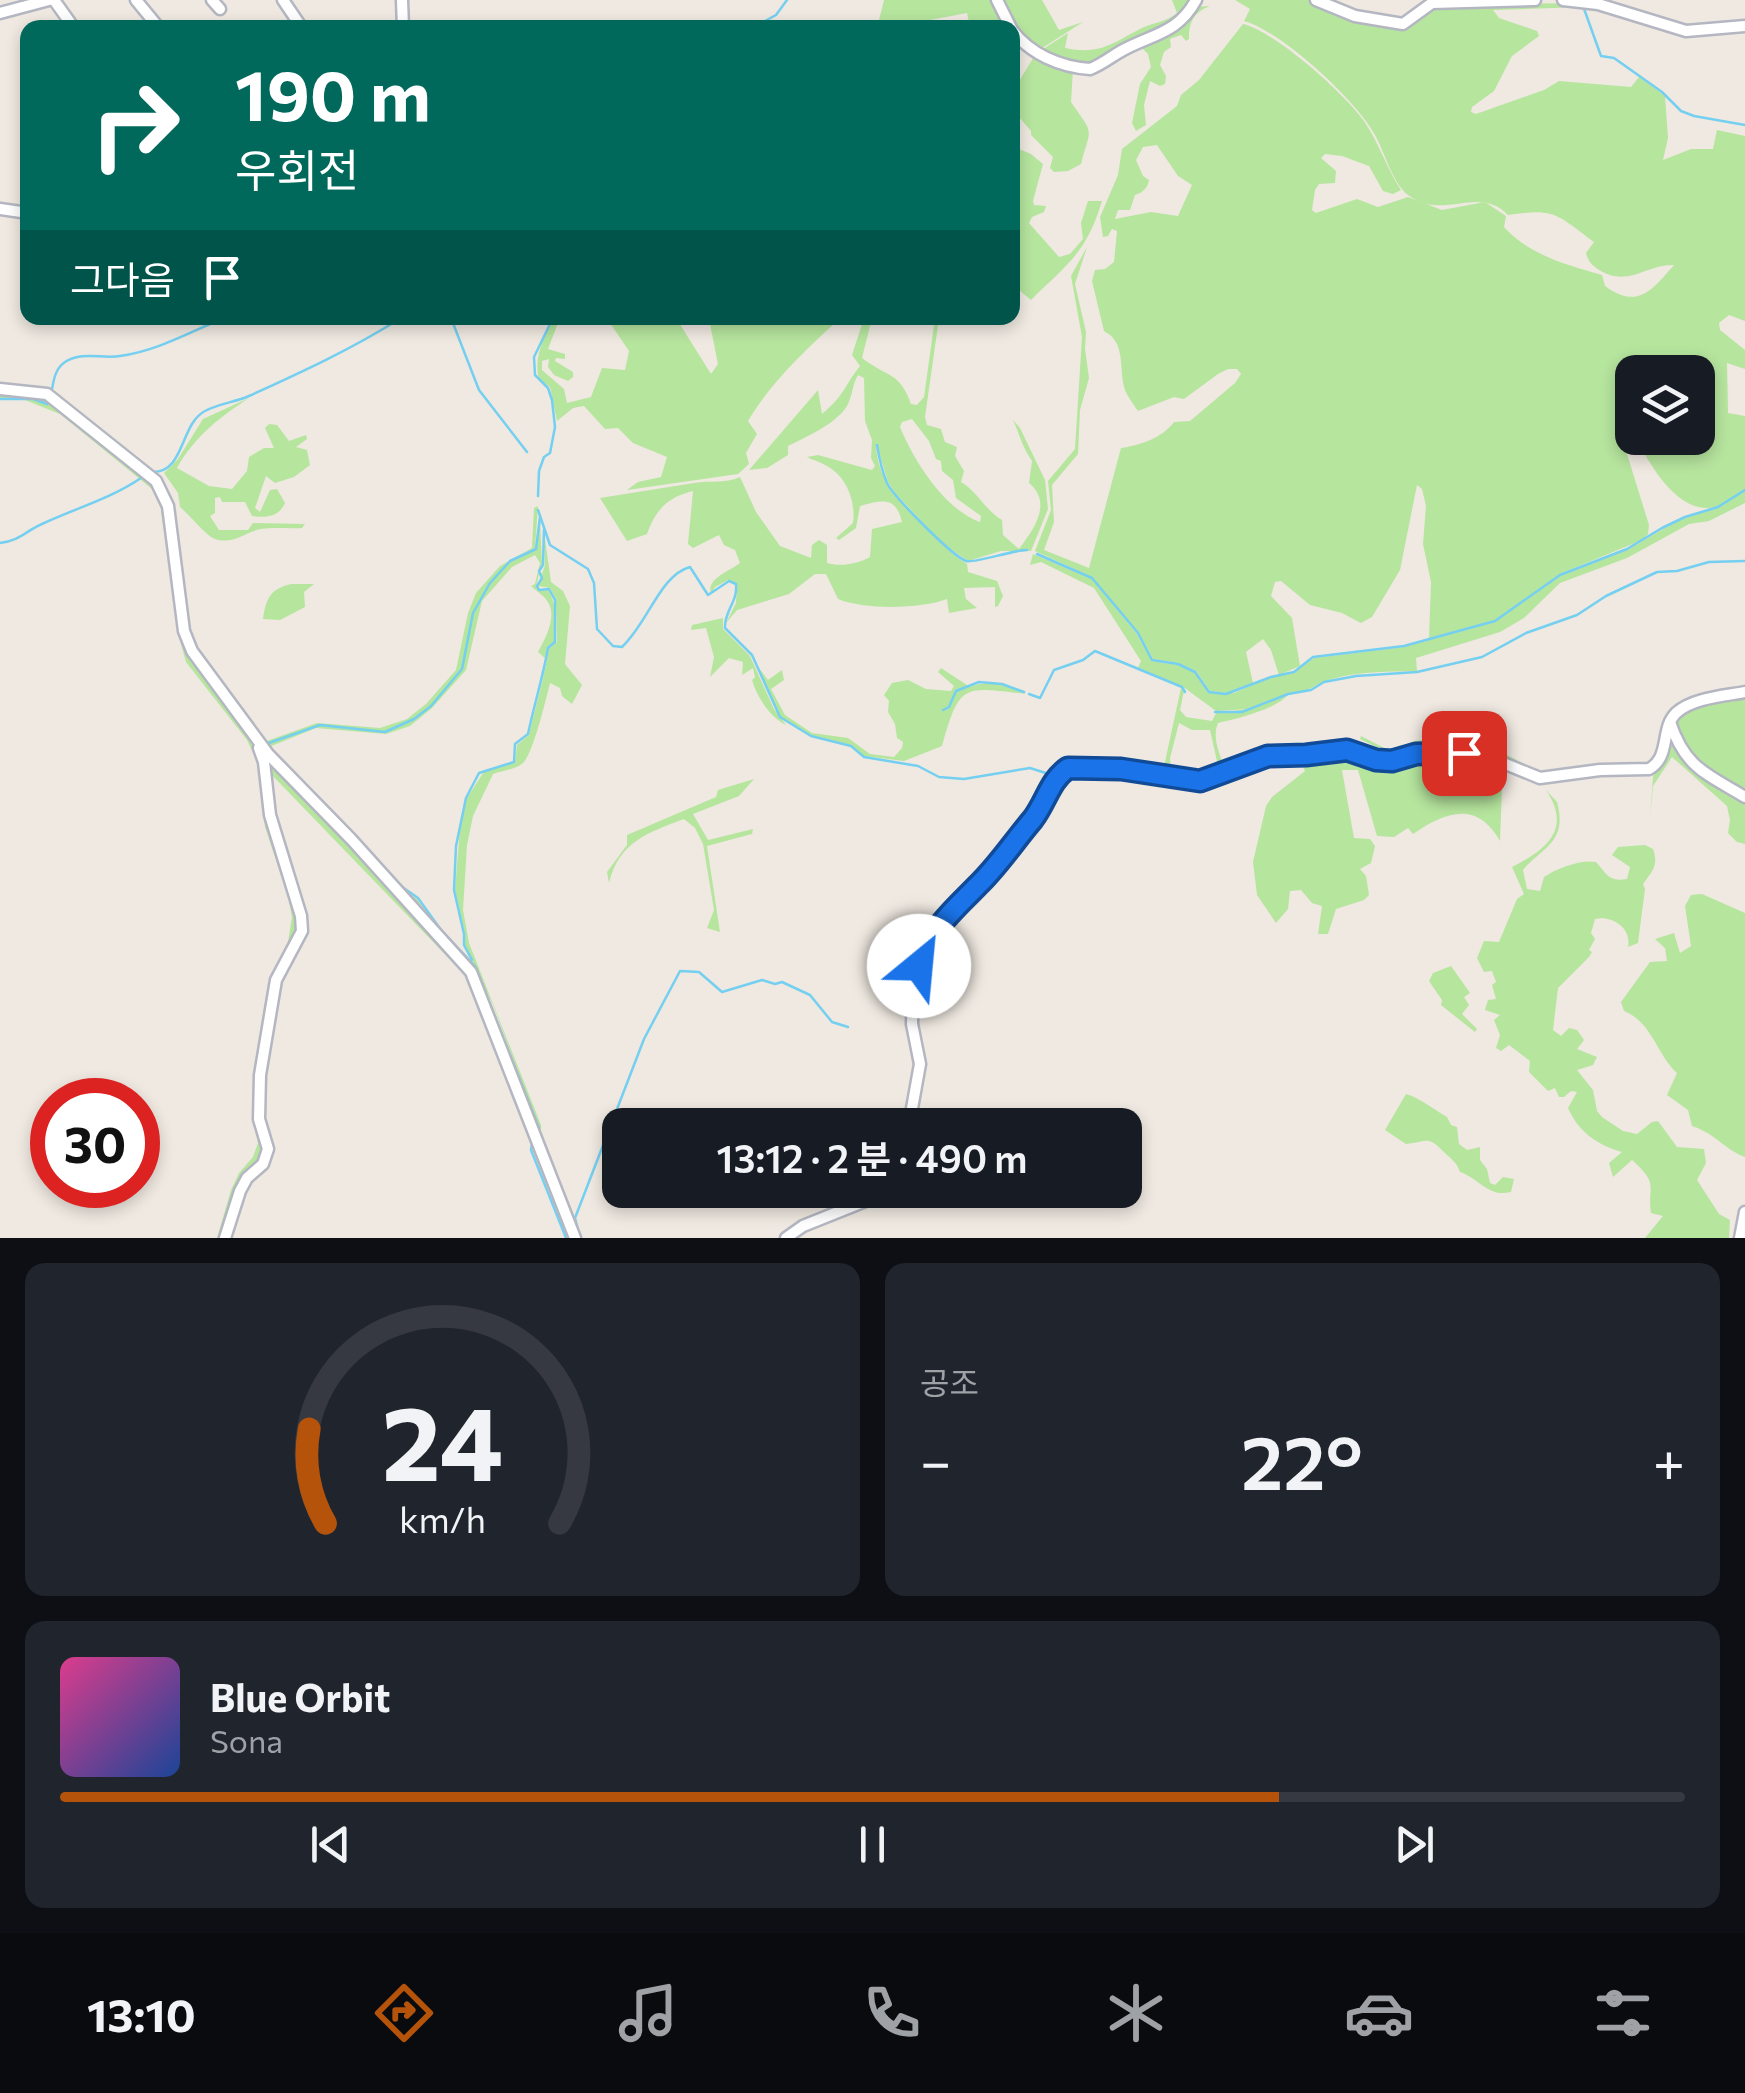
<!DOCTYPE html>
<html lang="ko">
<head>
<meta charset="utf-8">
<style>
	body { margin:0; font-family:Commissioner,"Noto Sans KR",sans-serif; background:#20242c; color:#f1f3f6; height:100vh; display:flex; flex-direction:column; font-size:38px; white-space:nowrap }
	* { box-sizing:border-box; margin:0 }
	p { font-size:32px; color:#9ea1a6 }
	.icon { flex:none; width:55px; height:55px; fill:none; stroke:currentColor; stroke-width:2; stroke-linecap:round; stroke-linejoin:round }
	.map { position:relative; height:1238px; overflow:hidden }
	.sheet { display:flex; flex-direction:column; gap:25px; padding:25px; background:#0d0f14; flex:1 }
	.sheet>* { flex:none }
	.hud { position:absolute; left:20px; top:20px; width:1000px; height:305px; border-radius:20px; box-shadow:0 5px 15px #0003; background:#00695c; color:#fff; overflow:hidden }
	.controls { position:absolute; left:1615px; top:355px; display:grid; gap:20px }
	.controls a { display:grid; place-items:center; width:100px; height:100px; border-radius:20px; background:#171b24; box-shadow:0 5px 15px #0003; font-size:50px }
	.speed { position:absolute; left:30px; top:1078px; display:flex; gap:20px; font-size:50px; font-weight:700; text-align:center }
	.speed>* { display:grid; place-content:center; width:130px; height:130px; border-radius:50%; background:#171b24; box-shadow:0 5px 15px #0003; line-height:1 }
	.speed .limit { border:15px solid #d22; background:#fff; color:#111 }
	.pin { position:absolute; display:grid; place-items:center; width:85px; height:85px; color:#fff; margin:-42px; border-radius:20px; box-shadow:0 5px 15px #0006 }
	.me { position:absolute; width:110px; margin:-55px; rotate:28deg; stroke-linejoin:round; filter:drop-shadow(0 0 8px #0008) }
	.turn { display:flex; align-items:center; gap:35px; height:210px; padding:0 50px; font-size:45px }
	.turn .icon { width:130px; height:130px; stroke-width:2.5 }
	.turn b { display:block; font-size:70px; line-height:85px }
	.then { display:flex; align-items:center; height:95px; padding:0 50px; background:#0003; gap:20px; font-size:38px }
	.big { font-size:75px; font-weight:600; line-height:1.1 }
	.sheet .card { flex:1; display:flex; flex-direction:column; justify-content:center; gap:15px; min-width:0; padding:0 35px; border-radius:20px; background:#20242c }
	.sheet .dial { align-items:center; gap:0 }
	.dial svg { height:260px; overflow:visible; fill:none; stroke:#363941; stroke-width:7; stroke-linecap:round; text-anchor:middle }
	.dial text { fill:#f1f3f6; stroke:none }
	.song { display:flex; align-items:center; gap:30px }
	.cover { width:120px; height:120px; border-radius:15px; background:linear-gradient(135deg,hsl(330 70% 55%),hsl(220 70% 35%)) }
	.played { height:10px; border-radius:5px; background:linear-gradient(90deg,#b45309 75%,#363941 75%) }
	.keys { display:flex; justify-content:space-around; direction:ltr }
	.heat { display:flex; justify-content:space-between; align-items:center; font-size:55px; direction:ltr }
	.sheet .tiles { flex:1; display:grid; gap:25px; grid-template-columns:1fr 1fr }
	.card:last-child { grid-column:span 2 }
	.trip { position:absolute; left:602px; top:1108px; width:540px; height:100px; border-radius:20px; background:#171b24; box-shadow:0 5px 15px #0003; font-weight:600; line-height:100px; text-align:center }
	.tab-bar { display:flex; height:160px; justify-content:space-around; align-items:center; background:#090b0e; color:#9ea1a6 }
	.tab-bar .icon { width:70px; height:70px }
	.tab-bar .selected { color:#b45309 }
	.tab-bar b { font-size:45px; color:#f1f3f6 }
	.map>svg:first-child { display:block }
	.green { fill:#b6e59e; fill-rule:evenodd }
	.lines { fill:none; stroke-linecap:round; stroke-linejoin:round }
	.stream { stroke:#75cff0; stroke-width:2.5 }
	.street-casing { stroke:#b4b7c1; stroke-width:15 }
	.street { stroke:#fff; stroke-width:10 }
	.route-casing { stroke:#114b97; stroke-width:25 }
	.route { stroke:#1a73e8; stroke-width:18 }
</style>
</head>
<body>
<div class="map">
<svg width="1745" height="1238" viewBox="0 0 1745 1238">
	<rect width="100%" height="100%" fill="#efe9e1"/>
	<g class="green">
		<path d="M884,0H994L1008,27H970L967,13L925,21L926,27H882L879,20Z"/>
		<path d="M998,0H1042L1059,30L1083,22L1036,52L1023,42Z"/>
		<path d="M1172,0H1195L1188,12L1090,68L1037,53L1068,33L1065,48C1100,55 1111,44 1140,29C1153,22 1165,23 1177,13Z"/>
		<path d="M1235,0H1311L1344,14L1403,26L1432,5L1581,3L1582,7L1493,10L1499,18L1537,31L1539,36L1512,56L1494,91L1472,107L1471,112L1476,114L1544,90L1559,81L1631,87L1639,77L1665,96L1668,138L1663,160L1691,149H1713L1717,130L1745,136V321L1729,315L1719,323L1720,330L1745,350V369L1727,363L1728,413L1745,416V489C1735,496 1722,508 1709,508C1675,510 1649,463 1636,438H1698V372H1632V430L1621,409L1618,425L1649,525L1648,534L1642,540L1560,574L1495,620L1429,639L1431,582L1423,544L1426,506L1422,489L1417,485L1400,570L1372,617L1361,623L1342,613L1310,605L1281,581L1275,582L1271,596L1292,618L1300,666L1279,675L1271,650L1263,639L1246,652L1253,683L1226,693L1210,691L1196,671L1178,663L1153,659L1139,633L1092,577L1035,551L1051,510L1048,481L1075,449L1082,337L1071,276L1087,247L1075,284L1086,332L1085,349L1089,378L1080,410L1078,454L1052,485L1054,522L1044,550L1089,568L1121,448C1141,445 1162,438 1174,422L1190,421L1235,383L1241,374L1237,369H1228L1218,374L1184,399L1174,397L1138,411C1134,405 1128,397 1125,390C1118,368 1127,343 1104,331L1092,281L1095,270L1105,269L1114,262L1117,231L1112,229L1108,236L1103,237L1100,217L1118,175L1122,149L1177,106L1181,95L1199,80L1243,24C1276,32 1344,93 1364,121C1379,143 1387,169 1401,190L1393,194L1383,191L1369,166L1342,156L1325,154L1321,158L1336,171L1335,183L1319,184L1315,190L1312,210L1316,213L1357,199L1378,207L1408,197L1442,210L1485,202L1506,216L1504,227C1529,255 1567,265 1602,275L1605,286C1638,310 1652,290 1674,265C1647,264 1629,287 1601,271C1592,266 1588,261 1586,253L1594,242C1555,213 1555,208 1508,215C1478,184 1444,222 1408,195C1392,182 1385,153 1375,135C1356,100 1281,31 1244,21L1250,9ZM1157,145L1178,176L1192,185L1178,216L1151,212L1115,219L1118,210H1130L1135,195C1142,193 1148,188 1149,180L1143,176L1136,160L1143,147Z"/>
		<path d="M1210,6C1195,11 1188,22 1189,39L1186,41L1181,35L1170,39L1171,47L1164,52L1160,65L1166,76L1165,84L1160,86L1150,81L1144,105L1146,125L1136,131L1132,123L1140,84L1151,67L1148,54L1139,45L1194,7Z"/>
		<path d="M1035,55L1073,69L1071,102C1095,137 1091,125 1081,164L1068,171L1054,172L1050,168L1053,157L1031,135V131L1013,110V91Z"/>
		<path d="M1012,146L1031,154L1043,164L1033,201L1034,205L1046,206L1044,212L1032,217L1029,223L1059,257L1070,254L1083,239L1081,223L1088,201H1102C1086,254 1067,264 1031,300L1013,285Z"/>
		<path d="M555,318H566L558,323L548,349L565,354V359L556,358L555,361L573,372V377L568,381L554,375L548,367L549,359L542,361V370L564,389L567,403L591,397L602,368L625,370L629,351L608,320L601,318H676L711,374L718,364L710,324L705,318H821L834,324C802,353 770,384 748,421L757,434L746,453L749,464L738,474L627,490L638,482L661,477L667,457L633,443L618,428L605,429L584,406L573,408L557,421L550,387L539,379C533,357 544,336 555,318Z"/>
		<path d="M864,318H872L862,358C888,378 899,371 911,404L917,405L924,397L935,318H939L925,417L927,425L941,429L945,442L957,447L955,456L964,471L961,482C977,491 985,510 1002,520L1003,535L1019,549C1034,529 1053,503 1029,483L1032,461C1022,447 1019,433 1013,420L1020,428L1045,480L1048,509L1031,551H1001L968,561L942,543L895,493L888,482L876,442C877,474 889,488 910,510C930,529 943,549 967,564L968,572L997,581L1003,596L998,606L995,607V587L964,588L966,599L977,608L949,613L947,599C921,609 865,610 838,599L826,574H815L789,594L737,610L726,623L736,603L737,584L728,580L715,587L711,594C706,579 728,572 740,563L735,550L724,545L719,535L693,548L688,544L693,491C668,497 656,509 647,534L627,541L600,498C631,493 663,488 694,483C710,480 724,484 740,477L756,512L780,546L811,558L812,545L819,540L827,545V563C840,567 858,564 870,557L872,529L902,522C896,496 882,500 860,506L856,528L839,540L836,538L853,523C856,500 846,474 823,464C818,461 812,460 807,457L818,455L872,470L875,466L871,458L872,440L865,421L864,378L858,375C852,385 853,395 847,406C836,424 806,437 788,446V455L767,468L749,470L818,390L822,414C845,395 844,386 860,366L852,355ZM912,419L929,441L936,459L941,461L942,471L953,480L956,498L981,516L980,522C944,509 914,461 900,427L902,422Z"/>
		<path d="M0,392L43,395L138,467L164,498L182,631L251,735L258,752L300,930L284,959L258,1074L266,1149L261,1163L246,1176L223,1238H217L231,1190L239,1173L253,1157L258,1143L253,1118L261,1026L268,984L288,942L292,917L288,896L265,827L257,761L247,740L186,662L179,637L161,509L152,489L60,414L25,400L0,399Z"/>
		<path d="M249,398C220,417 194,437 177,468L209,486L232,489L247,471L249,457L264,448H274L265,428L269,424L277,425L289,441L306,435L307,439L296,447L307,450L310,465L294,477L275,483L266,476L255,508L260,512L270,490L277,489L285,503C279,517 266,518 252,516L245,502H222L220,497L215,498V513L210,516L219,530H248L253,523L305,524L302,528C289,529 274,527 261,529C245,532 234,545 215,539C205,535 190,515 180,507L178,493L164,473L178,459L203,419Z"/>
		<path d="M1745,491V503L1709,521L1689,524L1627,558L1560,583L1524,618L1500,632L1416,658L1417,671C1387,672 1352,671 1323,682C1315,685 1310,690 1301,692C1286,696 1271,698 1257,706L1288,695C1274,710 1239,718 1218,723C1212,737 1219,753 1224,766L1242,760L1260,747L1307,749L1333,742L1355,745L1383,755L1386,752L1360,739L1361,736L1392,752L1414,741L1452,738L1506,747L1505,754L1544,774L1540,777L1498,757L1397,759L1347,748L1286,753L1213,777L1090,766L1094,759C1117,763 1139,768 1163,771L1181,688L1184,691L1180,710L1186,717L1212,721L1216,713L1250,709L1216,711L1182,686L1138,668L1141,661L1094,588L1041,562L1030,565L1033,554L1091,578L1137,634L1152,661L1177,665L1195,672L1209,693H1234L1271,677L1294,673L1314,658L1404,647L1495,622L1560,576L1627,550L1663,529L1685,518L1718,508ZM1179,723L1192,730H1210L1219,770L1207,776L1171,771L1170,758Z"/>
		<path d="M538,506L535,548L512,559L536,550L540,521L542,564L536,586L539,591L548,590C558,605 555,625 554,642L547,648L545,658L538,652C546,637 560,613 544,597C540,593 535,590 531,586L535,584L540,563L535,555L512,567L482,601L466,670L432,708L410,726L386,734L316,728L269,747L265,744L397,885L417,899L440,931L474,967L539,1128L493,1005L465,945V934L455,890L460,828L467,798L485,770L515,763L517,745L529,735C536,705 544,678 549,649L557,642L556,599L550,588L538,586L545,565L544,532L551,582L563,591L570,606L565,664L582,685L572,704L562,696L560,688L550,683C546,699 534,750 524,762C518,769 501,771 493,774L473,816L467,845L463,910L469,943L541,1125V1141L573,1218L572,1221L476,979L269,754L264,742L317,723L380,728L407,719L426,704L456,670L468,613L476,593L500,566L532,548L534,508Z"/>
		<path d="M292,584H314L304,592L305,607L280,620L263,619C266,598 271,588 292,584Z"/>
		<path d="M723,618V629L750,656L774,709L786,725C770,717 757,697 752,680L755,677L753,668L742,675L743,662L729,658L710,677L714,657L706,628L691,630L692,625Z"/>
		<path d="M758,667L768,680L782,670L784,680L771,689L785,715L812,733L848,738L870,754L894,757L902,748L903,742L897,738L895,724L888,712L889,701L884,695L892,683L908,680L926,689L951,691L954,686L938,672L941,668L970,687C987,679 1009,686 1026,694C963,687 960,682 942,746L904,761L864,756L851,745L811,735L781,717Z"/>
		<path d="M1745,695V796C1717,778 1672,759 1676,720L1690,709Z"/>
		<path d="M1671,728L1676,745L1745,799V844L1737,842L1728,833L1730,820L1727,806L1672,757L1653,786L1650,818L1653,777Z"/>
		<path d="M1333,751H1346L1385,763L1417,756L1464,754L1503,762L1500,841C1477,801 1447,811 1413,834L1408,828L1394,837L1377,836L1358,770H1342L1354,838L1370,839L1375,846L1371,863L1360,869L1366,876L1369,895L1364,900L1336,909L1328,934H1318L1322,906L1312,903L1301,890L1290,891L1288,909L1276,923L1257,895L1253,862L1266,806L1272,797L1305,771L1302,765L1257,762L1202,788L1133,774L1074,771L1063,774L1039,815L986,879L952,909L982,882L1038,814L1058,777L1068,769L1121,770L1200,782L1268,756H1312V761L1314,756Z"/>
		<path d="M266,756L464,966L573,1238H568L533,1150L532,1140L464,974L270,773Z"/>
		<path d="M754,779L739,796L693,814L708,840L753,829L752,834L707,846L720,932L707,928L714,910L703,844L695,828L684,819C647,833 619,842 609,883L607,872L627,845V835L716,797L718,790Z"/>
		<path d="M1546,790L1557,802C1568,843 1542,847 1523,870L1527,889L1540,891L1544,877C1557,868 1582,859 1596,862C1607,874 1608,882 1627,879L1630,867L1612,855L1618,847L1645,845L1653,849C1659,866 1652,871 1643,884L1645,889L1638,943L1628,947C1632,928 1612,915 1595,919L1591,933L1595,939L1589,950L1592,952L1589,957L1558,988L1553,1030L1561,1036L1569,1028L1577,1030L1584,1040L1577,1049L1597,1057L1593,1065L1577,1070L1593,1090L1597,1111L1602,1117L1623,1131L1637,1134L1652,1122L1658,1121L1677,1147L1704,1149L1706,1163L1697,1180L1719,1214L1730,1220L1729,1238H1645L1663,1216L1651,1213C1647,1185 1660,1185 1632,1160L1613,1177L1609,1163L1622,1152C1598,1145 1579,1133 1568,1108L1577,1092L1571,1091L1564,1097H1559L1555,1088L1548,1091L1529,1072L1530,1061L1509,1045L1501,1051L1496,1048L1500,1035L1494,1020L1500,1015L1485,1010L1488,1000L1496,999L1492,985L1496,982L1492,971L1484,972L1477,958L1484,941L1499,942L1517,899L1524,894L1512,867C1545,850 1573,830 1546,790Z"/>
		<path d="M1702,894L1745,913V1157C1724,1149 1716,1134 1692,1126L1688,1110L1667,1095L1677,1073C1657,1055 1652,1022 1624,1011L1621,1002L1650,962L1667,961L1665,948L1655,939L1674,933L1680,953L1691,946L1685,906L1691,895Z"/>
		<path d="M1451,966L1470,993L1464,997L1469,1005L1462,1014L1477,1029L1475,1032L1441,1005L1442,1000L1429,981L1433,973Z"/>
		<path d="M1406,1094C1420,1098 1433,1109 1447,1117L1451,1125L1457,1127L1459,1144L1467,1150L1480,1147V1160L1487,1169L1490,1183L1495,1185L1503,1177L1514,1179L1511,1192C1488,1198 1479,1178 1460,1172C1456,1161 1452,1160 1444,1152C1427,1135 1428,1142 1406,1144L1385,1130Z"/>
	</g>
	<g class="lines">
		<g class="stream">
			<path d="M1583,6L1601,56L1614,58L1662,92L1681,111L1694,116L1745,125"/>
			<path d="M752,28L776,15L787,0"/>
			<path d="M451,318L479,390L527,452"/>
			<path d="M52,389C54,378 56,368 65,362C82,351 102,359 120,356C157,351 190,332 224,318"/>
			<path d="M0,399H33L47,404"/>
			<path d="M877,445C879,457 882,471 887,483C894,497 951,555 966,561C973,564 1013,550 1027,550"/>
			<path d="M153,472C185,472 180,424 205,411C218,404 235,402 249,396C302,372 352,349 401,318"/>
			<path d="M538,496L539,471L544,457L550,453L555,427L552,400L548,388L535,375L534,357L553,318"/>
			<path d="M538,510L550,545L588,569L594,583L597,629L613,646L622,647C648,623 660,575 690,567L708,595L729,581L736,584C738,602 724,611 725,628L752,655L780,717L811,736L851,746L864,757L918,766L939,777L964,779L1030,768L1052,775"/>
			<path d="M0,543C21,540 24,532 42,524C76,508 110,499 141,478"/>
			<path d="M1037,554L1092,578L1138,633L1152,660L1178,664L1195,672L1209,692L1226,694L1271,677L1294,672L1313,657L1404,646L1495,621L1560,575L1627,549L1662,528L1685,517L1718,507L1745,490"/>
			<path d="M1029,694L1040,698L1054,670L1083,660L1095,651L1182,687L1185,692"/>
			<path d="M943,710L949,707L956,691L979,682L1002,684L1024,692"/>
			<path d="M1215,712H1242L1288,694L1311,690L1324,682L1356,676L1417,672L1482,657L1526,633L1577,615L1606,596L1657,572L1677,571L1709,562L1745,561"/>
			<path d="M266,744L320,725L385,732L414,719L431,706L462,669L473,613L490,583L510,561L536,549L540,517"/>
			<path d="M361,843L389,875"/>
			<path d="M398,884L418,898L441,930L475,966L539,1128"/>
			<path d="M472,960L464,945V934L454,890L456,846L466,798L479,773L514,762L515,744L528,734C534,705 543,677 548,648L555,642V600L549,589L539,590L537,586L542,578L539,571L543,565L544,530"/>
			<path d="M532,1144L531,1150L566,1238"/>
			<path d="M579,1234L575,1218L644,1039L680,971L699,972L722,992L762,980L775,984L782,982L810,995L832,1022L848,1027"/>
		</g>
		<g class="street-casing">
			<g id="street">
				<path d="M54,0L74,28"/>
				<path d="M136,0L159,28"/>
				<path d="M212,0L220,9"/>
				<path d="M283,0L302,28"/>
				<path d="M402,0L403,28"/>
				<path d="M997,0L1011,28"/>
				<path d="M1316,0L1355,16L1403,24L1432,3L1535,0"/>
				<path d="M1563,0L1598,4L1686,31L1745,26"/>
				<path d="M0,13L49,0"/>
				<path d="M1012,30C1030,54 1060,67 1090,69C1103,64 1113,55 1125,49C1154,34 1179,32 1196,0"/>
				<path d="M0,209L28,213"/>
				<path d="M0,389L47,394L156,481L168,506L184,631L192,651L268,754L351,839L471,972L575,1238"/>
				<path d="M1670,722C1685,768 1707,774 1745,797"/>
				<path d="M909,1125L920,1064L912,1024L913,991L926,947L951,908L977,887L1037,813L1063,770L1083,766L1121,769L1200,781L1268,755H1306L1340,749L1384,761L1417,754H1481L1540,778L1600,770L1649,769C1671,757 1660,729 1676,713C1692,698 1724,696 1745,692"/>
				<path d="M225,1238L240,1191L247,1178L263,1164L268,1149L259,1119L260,1075L276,980L302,931L301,916L270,815L264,762L259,748"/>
				<path d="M786,1238L803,1226L873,1198L882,1190"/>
				<path d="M1740,1238L1745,1212"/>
			</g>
		</g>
		<use href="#street" class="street"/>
	</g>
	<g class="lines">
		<g class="route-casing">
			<path id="route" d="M919,966C932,927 951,913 978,885C998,866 1015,840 1033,819C1046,802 1050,780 1068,768L1121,769L1200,781L1268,756L1306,755L1347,750L1376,760L1392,761L1416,754L1464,753"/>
		</g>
		<use href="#route" class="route"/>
	</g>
</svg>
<div class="controls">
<a><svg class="icon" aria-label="layers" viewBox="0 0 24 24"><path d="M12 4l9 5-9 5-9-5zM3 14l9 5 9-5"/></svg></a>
</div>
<div class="speed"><div class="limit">30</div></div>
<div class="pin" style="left:1464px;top:753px;background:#d93025"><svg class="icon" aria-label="arrive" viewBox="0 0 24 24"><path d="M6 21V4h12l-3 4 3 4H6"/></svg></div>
<svg class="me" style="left:919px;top:966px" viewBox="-20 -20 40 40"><circle r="19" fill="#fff"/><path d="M0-13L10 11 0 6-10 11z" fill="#1a73e8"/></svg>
<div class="trip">13:12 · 2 분 · 490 m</div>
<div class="hud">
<div class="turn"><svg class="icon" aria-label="right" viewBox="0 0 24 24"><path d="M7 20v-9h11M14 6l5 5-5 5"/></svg><div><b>190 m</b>우회전</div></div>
<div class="then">그다음<svg class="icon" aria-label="arrive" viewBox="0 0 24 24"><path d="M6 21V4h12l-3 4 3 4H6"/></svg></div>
</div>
</div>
<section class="sheet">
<div class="tiles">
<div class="card dial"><svg viewBox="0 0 100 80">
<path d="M14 69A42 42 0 1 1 86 69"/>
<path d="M14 69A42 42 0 0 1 9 40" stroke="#b45309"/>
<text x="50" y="56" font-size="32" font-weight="700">24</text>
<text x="50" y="72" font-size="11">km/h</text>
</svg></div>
<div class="card"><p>공조</p>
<div class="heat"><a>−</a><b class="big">22°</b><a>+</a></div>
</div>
<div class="card">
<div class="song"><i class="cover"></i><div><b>Blue Orbit</b><p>Sona</p></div></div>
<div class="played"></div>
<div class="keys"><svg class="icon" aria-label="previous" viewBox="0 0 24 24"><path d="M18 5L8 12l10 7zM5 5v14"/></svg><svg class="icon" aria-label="pause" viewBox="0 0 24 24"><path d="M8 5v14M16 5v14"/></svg><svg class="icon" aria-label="next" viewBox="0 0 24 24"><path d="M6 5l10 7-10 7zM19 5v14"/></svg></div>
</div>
</div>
</section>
<nav class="tab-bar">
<b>13:10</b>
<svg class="icon selected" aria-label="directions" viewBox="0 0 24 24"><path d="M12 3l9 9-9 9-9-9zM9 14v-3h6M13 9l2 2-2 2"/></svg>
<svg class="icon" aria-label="music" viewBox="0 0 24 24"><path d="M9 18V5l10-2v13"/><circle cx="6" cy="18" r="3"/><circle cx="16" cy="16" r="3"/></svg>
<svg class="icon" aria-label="phone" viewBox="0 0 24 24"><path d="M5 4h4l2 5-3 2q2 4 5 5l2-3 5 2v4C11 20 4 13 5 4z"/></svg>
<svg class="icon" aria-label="climate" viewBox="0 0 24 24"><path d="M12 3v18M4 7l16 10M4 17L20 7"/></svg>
<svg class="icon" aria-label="car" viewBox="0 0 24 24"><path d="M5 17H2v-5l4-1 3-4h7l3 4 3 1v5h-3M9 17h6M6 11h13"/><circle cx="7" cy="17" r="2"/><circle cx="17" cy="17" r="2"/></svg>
<svg class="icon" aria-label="filters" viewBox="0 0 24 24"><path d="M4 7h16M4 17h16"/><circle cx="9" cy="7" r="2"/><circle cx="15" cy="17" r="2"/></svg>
</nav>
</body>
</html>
